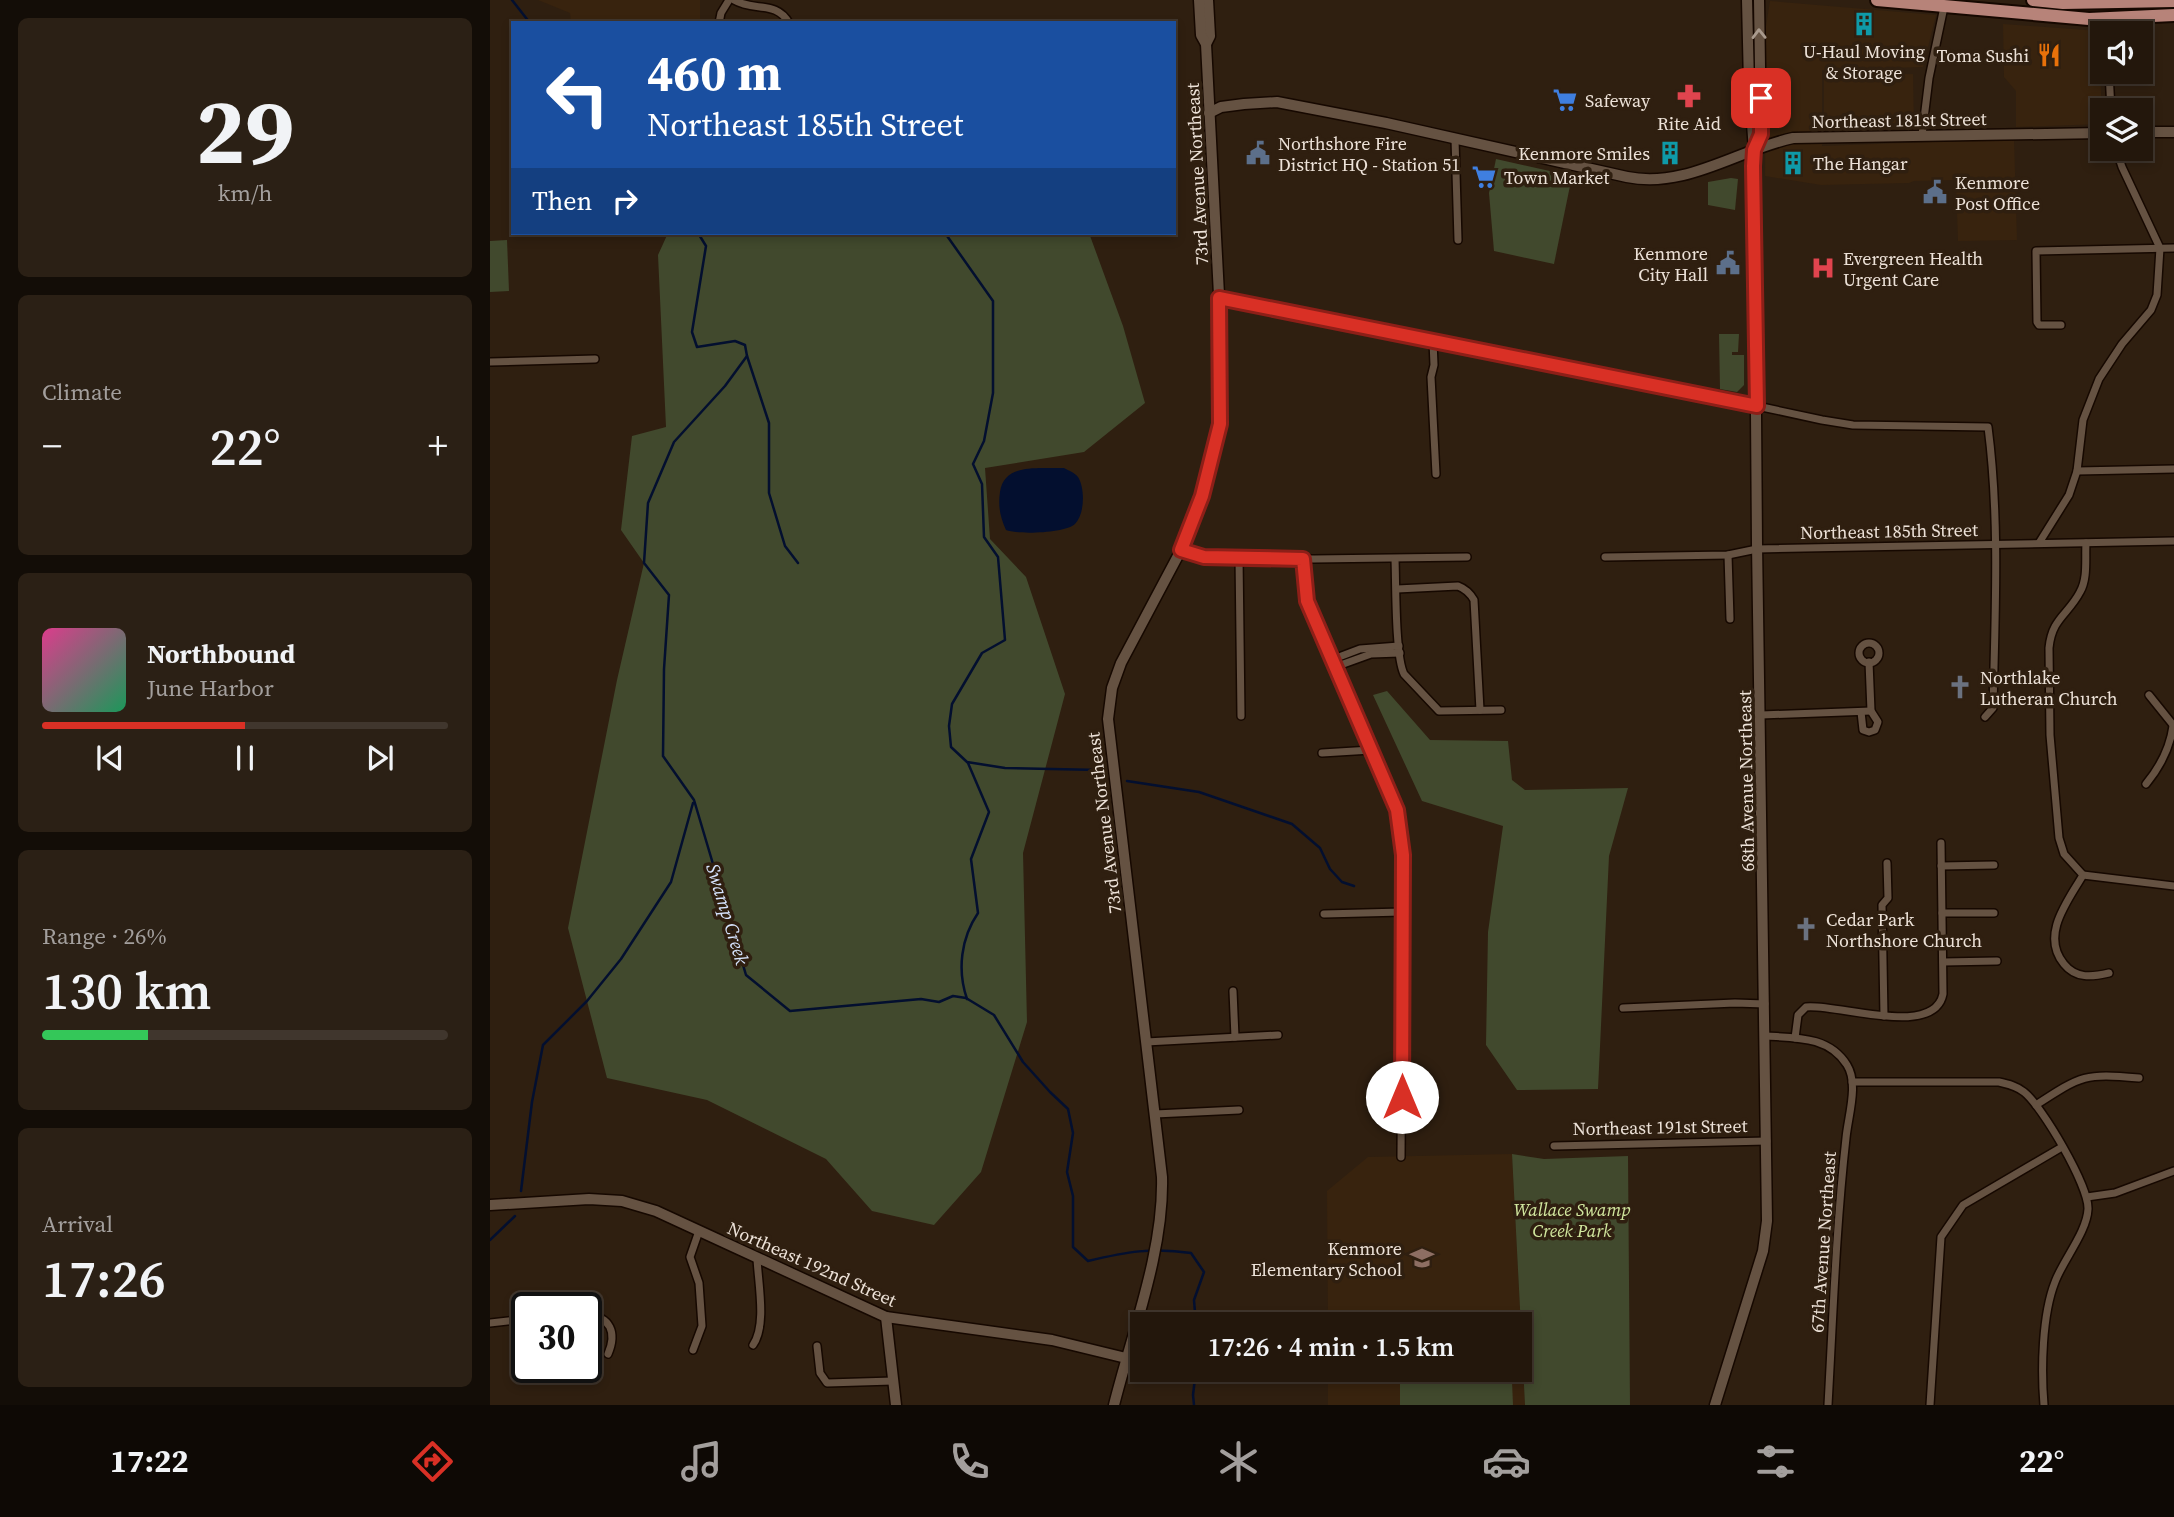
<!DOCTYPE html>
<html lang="en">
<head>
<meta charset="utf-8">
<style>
	body { margin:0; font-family:"Source Serif 4",serif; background:#2b2015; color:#f1f3f6; height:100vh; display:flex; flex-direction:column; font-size:26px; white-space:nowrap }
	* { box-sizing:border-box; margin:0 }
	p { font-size:23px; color:#a39f9d }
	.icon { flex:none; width:38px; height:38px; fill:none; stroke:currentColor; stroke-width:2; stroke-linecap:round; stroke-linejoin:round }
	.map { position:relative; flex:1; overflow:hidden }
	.sheet { display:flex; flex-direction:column; gap:18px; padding:18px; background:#130d07; width:490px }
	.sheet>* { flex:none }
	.banner { position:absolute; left:21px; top:21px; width:665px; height:214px; border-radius:0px; box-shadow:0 4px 10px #0003,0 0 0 2px #40362d; background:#1a4fa0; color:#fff; overflow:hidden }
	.controls { position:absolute; left:1600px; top:21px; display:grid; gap:14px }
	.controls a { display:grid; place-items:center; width:63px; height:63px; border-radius:0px; background:#23170c; box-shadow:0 4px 10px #0003,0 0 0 2px #40362d; font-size:35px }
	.speed { position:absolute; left:21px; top:1292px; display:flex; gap:14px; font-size:35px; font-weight:700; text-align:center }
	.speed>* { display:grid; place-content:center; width:91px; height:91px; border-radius:50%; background:#23170c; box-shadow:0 4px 10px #0003,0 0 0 2px #40362d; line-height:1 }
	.speed .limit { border:4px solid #111; border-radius:10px; background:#fff; color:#111 }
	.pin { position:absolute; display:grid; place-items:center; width:60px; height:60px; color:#fff; margin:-30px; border-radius:14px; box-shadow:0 4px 10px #0006 }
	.me { position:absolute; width:77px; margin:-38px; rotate:0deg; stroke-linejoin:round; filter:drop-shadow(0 0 5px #0008) }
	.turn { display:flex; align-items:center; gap:24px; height:147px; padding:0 21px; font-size:32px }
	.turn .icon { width:91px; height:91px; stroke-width:2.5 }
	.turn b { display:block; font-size:49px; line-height:60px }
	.then { display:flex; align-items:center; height:66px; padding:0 21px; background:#0003; gap:14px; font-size:26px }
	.big { font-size:52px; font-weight:600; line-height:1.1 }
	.sheet .tile { flex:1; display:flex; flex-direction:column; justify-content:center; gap:10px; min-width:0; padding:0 24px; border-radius:10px; background:#2b2015 }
	.sheet .dial { align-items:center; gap:0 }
	.dial b { font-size:91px; line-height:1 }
	.song { display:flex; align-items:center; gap:21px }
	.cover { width:84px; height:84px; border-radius:10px; background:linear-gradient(135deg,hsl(330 70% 55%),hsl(150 70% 35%)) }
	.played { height:7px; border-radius:4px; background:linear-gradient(90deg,#d93025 50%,#40362d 50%) }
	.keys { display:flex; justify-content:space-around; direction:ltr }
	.heat { display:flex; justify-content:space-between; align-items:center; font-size:38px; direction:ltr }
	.charge { height:10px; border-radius:5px; background:linear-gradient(90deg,#34c759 26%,#40362d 0) }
	.trip { position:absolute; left:640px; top:1312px; width:402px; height:70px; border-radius:0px; background:#23170c; box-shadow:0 4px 10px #0003,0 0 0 2px #40362d; font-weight:600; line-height:70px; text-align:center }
	.tabs { display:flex; height:112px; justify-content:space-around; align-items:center; background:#0e0905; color:#a39f9d }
	.tabs .icon { width:49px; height:49px }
	.tabs .current { color:#d93025 }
	.tabs b { font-size:32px; color:#f1f3f6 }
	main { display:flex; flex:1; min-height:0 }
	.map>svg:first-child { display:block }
	.built { fill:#38230e }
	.green { fill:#41492d }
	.water { fill:#030f2f }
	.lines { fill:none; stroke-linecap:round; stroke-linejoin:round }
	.stream { stroke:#030f2f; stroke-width:2.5 }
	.minor-casing { stroke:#160800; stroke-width:10 }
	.tertiary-casing { stroke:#160800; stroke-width:13 }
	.primary-casing { stroke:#160800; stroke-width:16 }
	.minor { stroke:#655242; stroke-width:7 }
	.tertiary { stroke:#655242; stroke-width:10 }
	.primary { stroke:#b78379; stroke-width:12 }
	.oneway { stroke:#a99a8d }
	.route-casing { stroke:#8d1f18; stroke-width:18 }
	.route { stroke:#d93025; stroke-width:12 }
	.labels { text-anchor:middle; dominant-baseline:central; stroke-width:7; stroke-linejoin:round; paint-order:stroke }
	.poi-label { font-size:18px; fill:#ede2d8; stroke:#2f1f10; text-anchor:start }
	.street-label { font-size:18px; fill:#ede2d8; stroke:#2f1f10 }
	.park-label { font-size:18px; font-style:italic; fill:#d2e89f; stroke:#2f1f10 }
	.water-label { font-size:19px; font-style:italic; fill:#d7e5ff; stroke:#2f1f10 }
</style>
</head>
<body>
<main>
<section class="sheet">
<div class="tile dial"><b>29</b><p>km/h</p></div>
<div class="tile"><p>Climate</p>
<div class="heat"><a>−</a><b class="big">22°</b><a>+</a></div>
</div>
<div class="tile">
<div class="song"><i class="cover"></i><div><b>Northbound</b><p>June Harbor</p></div></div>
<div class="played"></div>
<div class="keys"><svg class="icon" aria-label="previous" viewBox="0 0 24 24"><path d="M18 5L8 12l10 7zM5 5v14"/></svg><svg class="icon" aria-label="pause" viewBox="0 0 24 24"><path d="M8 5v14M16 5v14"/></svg><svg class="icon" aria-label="next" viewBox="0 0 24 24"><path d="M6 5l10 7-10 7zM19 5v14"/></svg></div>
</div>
<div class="tile"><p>Range · 26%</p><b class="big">130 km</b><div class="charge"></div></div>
<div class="tile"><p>Arrival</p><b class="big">17:26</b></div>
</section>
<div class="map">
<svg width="1684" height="1405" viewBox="0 0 1684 1405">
	<rect width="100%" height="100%" fill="#2f1f10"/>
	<g class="built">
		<path d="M48,0H210V23H81L80,13Z"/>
		<path d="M1280,1L1446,15L1433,67L1332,70V146L1524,139L1527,240L1468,241L1466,180L1424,181L1419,183L1331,185L1275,176L1276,26Z"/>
		<path d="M1513,24L1609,31L1612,124L1526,127V91L1514,77Z"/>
		<path d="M1423,74L1424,129H1334V75Z"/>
		<path d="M1022,1154L1035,1405H838V1370H1031V1325H838L837,1191L878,1157Z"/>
	</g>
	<g class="green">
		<path d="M1006,159L1082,176L1064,264L1004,251L999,193Z"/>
		<path d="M1241,178L1248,179L1245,210L1218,205V182Z"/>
		<path d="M178,233H599L633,326L655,403L594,452L495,468L500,539L536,577L575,694L533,853L537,1022L491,1172L444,1225L382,1211L336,1159L217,1100L117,1078L78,928L127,680L154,563L131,530L142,436L176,427L168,255Z"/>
		<path d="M17,240L19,291L0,292V241Z"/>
		<path d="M1229,334H1249L1248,352H1242V355H1254V385L1247,392L1230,389Z"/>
		<path d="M897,691L940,740L1018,741L1022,780L1035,790L1138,788L1119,856L1108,1089L1027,1090L996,1045L998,932L1013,826L932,801L883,695Z"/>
		<path d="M1022,1154L1054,1159L1138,1156L1140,1405H1035Z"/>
		<path d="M1022,1381L1023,1405H910V1382Z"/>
	</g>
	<path class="water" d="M574,468C579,471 584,472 588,477C595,488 595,514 585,524C576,533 528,535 516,530C510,517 508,506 510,492C514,462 551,469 574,468Z"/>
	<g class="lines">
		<g class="stream">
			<path d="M22,0L40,23"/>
			<path d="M208,233L216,246L202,332L207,347L245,341L255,345L257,356L235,386L184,442L158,503L154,563L179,595L174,669L173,756L204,800L256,975L300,1011L431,999L449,1002L463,996L476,998L504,1015L533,1062L560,1092L578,1109L583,1133L577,1172L583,1196V1247L598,1261C636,1252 662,1247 701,1253L714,1272L704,1300L706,1325"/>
			<path d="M455,233L503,301V393L494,441L483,464L492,484L494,537L508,557L515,640L492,653L462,704L459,726L461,747L477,762L515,768L609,770"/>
			<path d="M257,356L279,423V493L295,546L308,563"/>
			<path d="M637,781L709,792L802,824L830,848L840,869L852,882L864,886"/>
			<path d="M477,999C467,970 471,938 488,913L481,859L499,812L478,763"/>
			<path d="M31,1191L42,1102L53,1045L97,1001L131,959L181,882L203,803"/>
			<path d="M0,1240L25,1216"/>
			<path d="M704,1405L703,1395L706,1370"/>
		</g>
		<g class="minor-casing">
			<g id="minor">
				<path d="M244,0C264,12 286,0 299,23"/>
				<path d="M1617,19L1618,33"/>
				<path d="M229,23L231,13L239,0"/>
				<path d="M1619,72L1621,110"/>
				<path d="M1432,135L1439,78L1454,7"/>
				<path d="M965,139L968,240"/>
				<path d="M1571,325H1549L1547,322L1546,251L1684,248"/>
				<path d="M943,341L944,365L941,377L946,474"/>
				<path d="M0,362L105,359"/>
				<path d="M1267,406L1332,420L1363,425L1498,427C1510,519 1505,615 1503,708L1495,717"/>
				<path d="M1587,471L1684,469"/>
				<path d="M1549,543L1579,495L1587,471L1593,420L1609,379L1632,344L1661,310L1667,295L1670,248L1632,167L1626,149"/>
				<path d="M1596,543C1595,559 1598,578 1590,592C1578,615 1562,618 1559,648L1560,735L1569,838L1574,854L1593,875C1578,901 1550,935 1574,964C1586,979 1602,977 1619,973"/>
				<path d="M691,550L714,557L824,559L977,557"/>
				<path d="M1238,555L1240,619"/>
				<path d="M749,557L751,716"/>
				<path d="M1115,557L1238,555L1267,549L1684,541"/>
				<path d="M813,559L817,601L907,810L913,855L911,1157"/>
				<path d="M905,559C906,583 905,656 914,674L949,711L1011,710"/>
				<path d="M907,589L968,586C976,589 980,593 984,600L990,710"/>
				<circle cx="1379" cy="653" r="10"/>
				<path d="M841,660L870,649L909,646"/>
				<path d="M845,667L881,654L910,653"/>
				<path d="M1659,695L1684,726"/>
				<path d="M1371,712L1373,730L1379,732L1385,730L1388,722L1381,711L1379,662"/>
				<path d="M1271,715L1381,711"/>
				<path d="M832,753L881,750"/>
				<path d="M1656,784C1670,767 1680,748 1683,726"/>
				<path d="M1451,866L1504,865"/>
				<path d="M1593,875L1684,886"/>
				<path d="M1452,913H1504"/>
				<path d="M834,914L912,912"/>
				<path d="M1453,962L1507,961"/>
				<path d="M743,991L745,1037"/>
				<path d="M1133,1008L1245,1003L1275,1004"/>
				<path d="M1394,1016L1392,905L1398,898L1397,863"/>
				<path d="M1276,1036C1306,1038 1339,1036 1357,1065C1369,1084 1358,1116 1356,1138C1346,1227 1343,1316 1338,1405"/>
				<path d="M1305,1038L1308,1015L1316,1007C1346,1003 1444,1039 1453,994L1451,843"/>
				<path d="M656,1042L788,1035"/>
				<path d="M1362,1082H1509C1518,1084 1527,1086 1534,1092C1552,1106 1599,1186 1598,1209C1597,1232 1573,1260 1565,1282C1552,1315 1551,1370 1554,1405"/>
				<path d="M1546,1105C1592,1075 1595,1073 1649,1078"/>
				<path d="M665,1114L749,1110"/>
				<path d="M1064,1146L1277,1141"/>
				<path d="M1597,1197L1625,1193L1684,1171"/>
				<path d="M96,1315C121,1316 127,1333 118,1354"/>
				<path d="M0,1323L37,1319"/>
				<path d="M263,1345C277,1325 268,1283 267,1258"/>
				<path d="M327,1346L330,1373L337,1383L403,1381"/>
				<path d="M203,1350L212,1326L209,1283L200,1257L209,1231"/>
				<path d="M1440,1405L1451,1237L1473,1205L1572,1147"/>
			</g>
		</g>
		<g class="tertiary-casing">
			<g id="tertiary">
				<path d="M716,44L720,36L718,0"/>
				<path d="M719,113L731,107L754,104L787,102L896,123L1137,177C1196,189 1247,150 1303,138L1612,133"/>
				<path d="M1650,132H1684"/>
				<path d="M1265,149L1271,134L1269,0"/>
				<path d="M729,298L1267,406"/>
				<path d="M0,1205L99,1199L132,1201L166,1211L396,1317L562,1340L636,1358"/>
				<path d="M396,1317L406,1405"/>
				<path d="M624,1405C642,1333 674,1251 672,1177L618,719L622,688L631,663L691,550L704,518L712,496L730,424L729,295L716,44L711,35L709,0"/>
				<path d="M1225,1405L1273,1251L1277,1221L1267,544L1264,150L1259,84L1257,0"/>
			</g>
		</g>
		<g class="primary-casing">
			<g id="primary">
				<path d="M1387,0L1599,19L1684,15"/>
				<path d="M1543,0L1573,3L1684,1"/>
			</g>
		</g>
		<use href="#minor" class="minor"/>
		<use href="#tertiary" class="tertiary"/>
		<use href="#primary" class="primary"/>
	</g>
	<defs><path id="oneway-chevron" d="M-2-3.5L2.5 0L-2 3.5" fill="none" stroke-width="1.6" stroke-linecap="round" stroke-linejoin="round" transform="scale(1.75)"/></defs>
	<use class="oneway" href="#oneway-chevron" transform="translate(1269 34) rotate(-91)"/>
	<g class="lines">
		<g class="route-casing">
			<path id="route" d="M912,1097L913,855L907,810L817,601L813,559L714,557L691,550L712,496L730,424L729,298L1267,406L1263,166L1264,150L1271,134V98"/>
		</g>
		<use href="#route" class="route"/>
	</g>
	<defs>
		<g id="building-bare" transform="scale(1.89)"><path d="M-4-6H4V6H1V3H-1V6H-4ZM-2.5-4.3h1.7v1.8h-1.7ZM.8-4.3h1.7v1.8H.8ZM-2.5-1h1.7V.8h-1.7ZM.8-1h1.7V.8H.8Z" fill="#0f9aa8" stroke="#2f1f10" stroke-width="2.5" paint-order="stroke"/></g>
		<g id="restaurant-bare" transform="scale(1.89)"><path d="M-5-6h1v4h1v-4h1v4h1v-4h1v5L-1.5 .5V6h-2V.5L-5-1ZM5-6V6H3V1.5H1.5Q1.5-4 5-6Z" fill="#e8710a" stroke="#2f1f10" stroke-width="2.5" paint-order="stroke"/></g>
		<g id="pharmacy-bare" transform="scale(1.89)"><path d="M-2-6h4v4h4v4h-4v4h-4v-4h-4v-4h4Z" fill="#e0444e" stroke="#2f1f10" stroke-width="2.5" paint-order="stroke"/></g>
		<g id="supermarket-bare" transform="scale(1.89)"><path d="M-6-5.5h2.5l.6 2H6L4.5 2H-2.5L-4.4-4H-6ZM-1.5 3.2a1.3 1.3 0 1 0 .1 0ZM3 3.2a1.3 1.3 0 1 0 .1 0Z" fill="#3f7fe0" stroke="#2f1f10" stroke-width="2.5" paint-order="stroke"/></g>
		<g id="civic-bare" transform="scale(1.89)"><path d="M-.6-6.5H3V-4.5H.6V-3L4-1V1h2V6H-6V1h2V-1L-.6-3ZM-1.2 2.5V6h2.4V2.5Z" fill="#5c6f8a" stroke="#2f1f10" stroke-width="2.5" paint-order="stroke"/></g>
		<g id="hospital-bare" transform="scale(1.89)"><path d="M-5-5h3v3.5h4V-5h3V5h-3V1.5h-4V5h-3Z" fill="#e0444e" stroke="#2f1f10" stroke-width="2.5" paint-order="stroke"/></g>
		<g id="church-bare" transform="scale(1.89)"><path d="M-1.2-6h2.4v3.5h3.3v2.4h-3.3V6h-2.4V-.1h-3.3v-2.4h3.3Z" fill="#6b7280" stroke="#2f1f10" stroke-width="2.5" paint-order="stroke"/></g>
		<g id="school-bare" transform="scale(1.89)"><path d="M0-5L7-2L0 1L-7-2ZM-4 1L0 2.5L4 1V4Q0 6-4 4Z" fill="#8d6e63" stroke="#2f1f10" stroke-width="2.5" paint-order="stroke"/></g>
	</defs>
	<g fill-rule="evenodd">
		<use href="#building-bare" x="1374" y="24"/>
		<use href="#restaurant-bare" x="1559" y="55"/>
		<use href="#pharmacy-bare" x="1199" y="96"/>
		<use href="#supermarket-bare" x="1075" y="100"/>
		<use href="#civic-bare" x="768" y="153"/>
		<use href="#building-bare" x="1180" y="153"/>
		<use href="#building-bare" x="1303" y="163"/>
		<use href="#supermarket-bare" x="994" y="177"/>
		<use href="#civic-bare" x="1445" y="192"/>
		<use href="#civic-bare" x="1238" y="263"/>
		<use href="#hospital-bare" x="1333" y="268"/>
		<use href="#church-bare" x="1470" y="687"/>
		<use href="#church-bare" x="1316" y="929"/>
		<use href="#school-bare" x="932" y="1258"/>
	</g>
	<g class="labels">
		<g class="poi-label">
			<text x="1374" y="51" text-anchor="middle">U-Haul Moving<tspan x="1374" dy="21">&amp; Storage</tspan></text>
			<text x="1539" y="55" text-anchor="end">Toma Sushi</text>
			<text x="1095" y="100">Safeway</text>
			<text x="1199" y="123" text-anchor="middle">Rite Aid</text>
			<text x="788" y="143">Northshore Fire<tspan x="788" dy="21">District HQ - Station 51</tspan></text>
			<text x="1160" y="153" text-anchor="end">Kenmore Smiles</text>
			<text x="1323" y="163">The Hangar</text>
			<text x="1014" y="177">Town Market</text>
			<text x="1465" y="182">Kenmore<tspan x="1465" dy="21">Post Office</tspan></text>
			<text x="1218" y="253" text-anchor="end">Kenmore<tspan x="1218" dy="21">City Hall</tspan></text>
			<text x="1353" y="258">Evergreen Health<tspan x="1353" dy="21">Urgent Care</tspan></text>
			<text x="1490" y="677">Northlake<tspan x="1490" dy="21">Lutheran Church</tspan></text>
			<text x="1336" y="919">Cedar Park<tspan x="1336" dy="21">Northshore Church</tspan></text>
			<text x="912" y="1248" text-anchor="end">Kenmore<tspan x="912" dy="21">Elementary School</tspan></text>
		</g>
		<g class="street-label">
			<text transform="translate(1409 120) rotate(-1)">Northeast 181st Street</text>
			<text transform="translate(707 174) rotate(-93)">73rd Avenue Northeast</text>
			<text transform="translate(1399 531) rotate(-1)">Northeast 185th Street</text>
			<text transform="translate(1256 781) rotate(-91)">68th Avenue Northeast</text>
			<text transform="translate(614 823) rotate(-97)">73rd Avenue Northeast</text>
			<text transform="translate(1170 1127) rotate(-1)">Northeast 191st Street</text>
			<text transform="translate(1333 1242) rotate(-86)">67th Avenue Northeast</text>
			<text transform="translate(322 1264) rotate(24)">Northeast 192nd Street</text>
		</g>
		<g class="park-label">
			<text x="1082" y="1209">Wallace Swamp<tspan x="1082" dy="21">Creek Park</tspan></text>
		</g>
		<g class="water-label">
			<text transform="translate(238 914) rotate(73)">Swamp Creek</text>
		</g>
	</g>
</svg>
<div class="controls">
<a><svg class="icon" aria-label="sound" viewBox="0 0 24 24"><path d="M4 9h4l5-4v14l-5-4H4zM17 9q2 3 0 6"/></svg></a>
<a><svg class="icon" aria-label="layers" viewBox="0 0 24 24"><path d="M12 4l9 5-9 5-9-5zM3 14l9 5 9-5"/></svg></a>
</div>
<div class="speed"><div class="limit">30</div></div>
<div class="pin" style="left:1271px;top:98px;background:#d93025"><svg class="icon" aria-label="arrive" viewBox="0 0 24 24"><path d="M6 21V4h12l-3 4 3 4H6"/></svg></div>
<svg class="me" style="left:912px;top:1097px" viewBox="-20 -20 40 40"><circle r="19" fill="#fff"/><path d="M0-13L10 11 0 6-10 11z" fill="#d93025"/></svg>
<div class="trip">17:26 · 4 min · 1.5 km</div>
<div class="banner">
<div class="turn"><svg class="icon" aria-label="left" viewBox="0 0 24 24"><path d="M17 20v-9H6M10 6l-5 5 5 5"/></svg><div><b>460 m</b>Northeast 185th Street</div></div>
<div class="then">Then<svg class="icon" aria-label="right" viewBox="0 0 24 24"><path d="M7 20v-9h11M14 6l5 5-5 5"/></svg></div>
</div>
</div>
</main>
<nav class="tabs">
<b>17:22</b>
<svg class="icon current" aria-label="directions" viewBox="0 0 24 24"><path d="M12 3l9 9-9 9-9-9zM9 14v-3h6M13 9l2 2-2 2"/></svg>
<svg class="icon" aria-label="music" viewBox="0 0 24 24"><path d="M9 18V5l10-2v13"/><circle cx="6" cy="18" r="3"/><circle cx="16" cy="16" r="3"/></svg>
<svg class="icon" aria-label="phone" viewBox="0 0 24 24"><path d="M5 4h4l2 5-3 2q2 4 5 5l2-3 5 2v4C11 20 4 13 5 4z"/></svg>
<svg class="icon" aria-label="climate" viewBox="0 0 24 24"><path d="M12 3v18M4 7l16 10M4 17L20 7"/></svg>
<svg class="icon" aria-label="car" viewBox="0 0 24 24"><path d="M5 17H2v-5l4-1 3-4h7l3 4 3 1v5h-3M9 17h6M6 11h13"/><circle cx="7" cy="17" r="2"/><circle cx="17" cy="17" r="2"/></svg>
<svg class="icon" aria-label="filters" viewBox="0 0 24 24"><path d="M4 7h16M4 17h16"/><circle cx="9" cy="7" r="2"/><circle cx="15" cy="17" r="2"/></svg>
<b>22°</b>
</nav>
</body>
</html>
